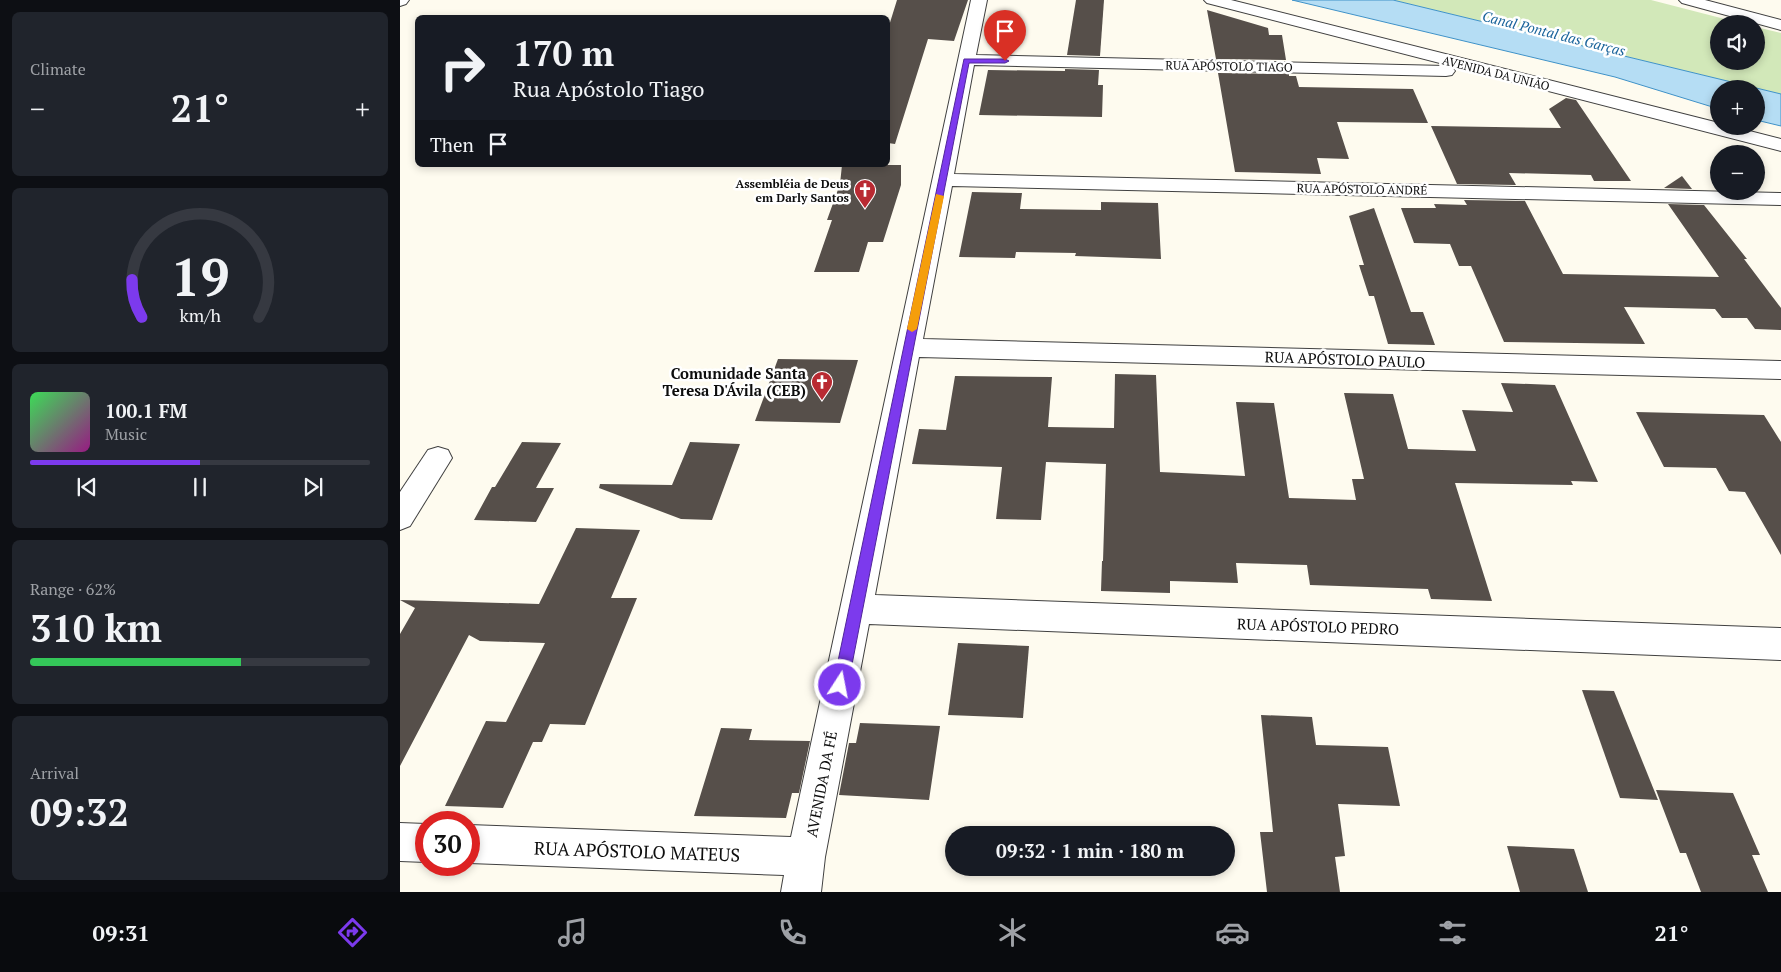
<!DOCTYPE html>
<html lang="en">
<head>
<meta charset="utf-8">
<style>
	body { margin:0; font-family:"PT Serif",serif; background:#20242c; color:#f1f3f6; height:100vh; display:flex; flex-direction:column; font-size:19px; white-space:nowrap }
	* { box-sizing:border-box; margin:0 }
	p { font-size:16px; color:#9ea1a6 }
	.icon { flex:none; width:28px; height:28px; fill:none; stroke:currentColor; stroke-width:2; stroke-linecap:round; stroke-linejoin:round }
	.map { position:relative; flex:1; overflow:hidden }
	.drawer { display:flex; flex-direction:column; gap:12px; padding:12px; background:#0d0f14; width:400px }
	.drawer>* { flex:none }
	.hud { position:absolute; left:15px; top:15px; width:475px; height:152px; border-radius:8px; box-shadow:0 2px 8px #0003; background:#171b24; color:#f1f3f6; overflow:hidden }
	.fabs { position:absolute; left:1310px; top:15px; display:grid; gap:10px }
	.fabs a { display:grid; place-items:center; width:55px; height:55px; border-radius:50%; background:#171b24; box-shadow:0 2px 8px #0003; font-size:25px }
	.speed { position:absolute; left:15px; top:811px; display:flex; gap:10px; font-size:25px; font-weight:700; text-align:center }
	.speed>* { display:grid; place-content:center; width:65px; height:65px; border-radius:50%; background:#171b24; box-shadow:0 2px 8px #0003; line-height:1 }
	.speed .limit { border:8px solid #d22; background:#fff; color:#111 }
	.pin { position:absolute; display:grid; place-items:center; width:42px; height:42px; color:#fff; margin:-51px -21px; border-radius:50% 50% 50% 0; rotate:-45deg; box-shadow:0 0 5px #0007 }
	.pin .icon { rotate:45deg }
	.me { position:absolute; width:55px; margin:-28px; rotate:11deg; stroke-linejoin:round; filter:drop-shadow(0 0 4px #0008) }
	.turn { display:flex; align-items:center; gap:18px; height:105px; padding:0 15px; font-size:22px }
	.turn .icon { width:65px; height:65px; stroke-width:2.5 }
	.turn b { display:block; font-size:35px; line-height:42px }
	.then { display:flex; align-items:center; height:48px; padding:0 15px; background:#0003; gap:10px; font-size:19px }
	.big { font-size:38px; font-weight:800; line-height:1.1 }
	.drawer .tile { flex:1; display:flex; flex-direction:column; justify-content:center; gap:8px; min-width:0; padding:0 18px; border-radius:8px; background:#20242c }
	.drawer .dial { align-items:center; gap:0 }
	.dial svg { height:130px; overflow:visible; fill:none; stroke:#363941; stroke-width:7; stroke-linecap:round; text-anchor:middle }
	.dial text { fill:#f1f3f6; stroke:none }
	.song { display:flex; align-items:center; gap:15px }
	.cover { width:60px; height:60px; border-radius:8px; background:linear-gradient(135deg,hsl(130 70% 55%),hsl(310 70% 35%)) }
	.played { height:5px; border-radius:2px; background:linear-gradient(90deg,#7c3aed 50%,#363941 50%) }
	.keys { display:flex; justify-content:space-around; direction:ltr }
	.heat { display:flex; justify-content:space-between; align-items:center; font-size:28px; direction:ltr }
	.charge { height:8px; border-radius:4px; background:linear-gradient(90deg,#34c759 62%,#363941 0) }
	.trip { position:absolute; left:545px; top:826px; width:290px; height:50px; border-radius:25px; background:#171b24; box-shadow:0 2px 8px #0003; font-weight:800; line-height:50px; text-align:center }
	.tabs { display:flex; height:80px; justify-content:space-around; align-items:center; background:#090b0e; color:#9ea1a6 }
	.tabs .icon { width:35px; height:35px }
	.tabs .current { color:#7c3aed }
	.tabs b { font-size:22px; color:#f1f3f6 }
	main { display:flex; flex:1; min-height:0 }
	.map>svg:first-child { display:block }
	.green { fill:#d2e8b9 }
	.water { fill:#b5ddf4; stroke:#3f92c8 }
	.building { fill:#564f4a }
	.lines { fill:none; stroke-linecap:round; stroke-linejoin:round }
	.street-casing { stroke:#404040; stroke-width:2 }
	.street { fill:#fff; fill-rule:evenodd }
	.route { fill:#7c3aed; stroke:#51269a }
	.slow { fill:#f59e0b }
	.labels { text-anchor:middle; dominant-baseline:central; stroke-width:5; stroke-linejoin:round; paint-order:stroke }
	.far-street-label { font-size:12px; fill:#0d0d0d; stroke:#fff }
	.far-poi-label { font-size:12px; font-weight:bold; fill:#0d0d0d; stroke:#fff; text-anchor:end }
	.far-water-label { font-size:14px; font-style:italic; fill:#1b649b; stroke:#fff }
	.street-label { font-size:15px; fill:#0d0d0d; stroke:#fff }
	.poi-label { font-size:15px; font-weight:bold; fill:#0d0d0d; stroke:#fff; text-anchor:end }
	.near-street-label { font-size:18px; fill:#0d0d0d; stroke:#fff }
</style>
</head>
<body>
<main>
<section class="drawer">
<div class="tile"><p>Climate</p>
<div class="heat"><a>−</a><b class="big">21°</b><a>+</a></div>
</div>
<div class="tile dial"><svg viewBox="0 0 100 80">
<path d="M14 69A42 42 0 1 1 86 69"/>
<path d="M14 69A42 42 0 0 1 8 46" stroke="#7c3aed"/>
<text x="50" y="56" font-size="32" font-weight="700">19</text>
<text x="50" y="72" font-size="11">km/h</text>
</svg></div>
<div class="tile">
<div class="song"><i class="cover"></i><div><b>100.1 FM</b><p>Music</p></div></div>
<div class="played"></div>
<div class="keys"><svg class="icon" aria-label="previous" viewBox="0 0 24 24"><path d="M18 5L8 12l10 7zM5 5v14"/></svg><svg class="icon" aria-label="pause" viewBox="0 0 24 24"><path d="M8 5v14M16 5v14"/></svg><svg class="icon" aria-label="next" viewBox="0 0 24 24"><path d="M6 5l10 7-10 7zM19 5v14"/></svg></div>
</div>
<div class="tile"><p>Range · 62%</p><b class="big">310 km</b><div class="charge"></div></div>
<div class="tile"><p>Arrival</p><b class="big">09:32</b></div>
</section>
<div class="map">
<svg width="1381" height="892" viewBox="0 0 1381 892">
	<rect width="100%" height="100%" fill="#fefbef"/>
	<path class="green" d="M993,0H1251L1344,24H1319V61H1356V27L1381,33V94Z"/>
	<path class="water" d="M892,0H993L1381,94V126L1356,120V89H1319V109L1215,77Z"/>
	<g class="building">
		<path d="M497,0H568L554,41L528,39L495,144L488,143V29Z"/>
		<path d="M676,0H704L700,56L667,55Z"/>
		<path d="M807,10L868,28L869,35H882L886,60L816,59Z"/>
		<path d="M665,69L699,70L698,85H703L702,117L579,115L588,70L665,71Z"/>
		<path d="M818,73L889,74V76H896L899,87L1013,89L1028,123L937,122L949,159L917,158L921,174L835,172Z"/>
		<path d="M1166,98L1176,100L1231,181H1194L1191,175L1109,173L1116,185L1057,184L1031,126L1161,128L1149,109Z"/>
		<path d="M442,165H501V185L483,242H468L459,272H414L432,220H427L440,184Z"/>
		<path d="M1282,176L1292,189L1264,188Z"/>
		<path d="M572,192L622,193L620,209L701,210V202L758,203L761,259L675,256L676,253L616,252L615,258L559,257Z"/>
		<path d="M1064,200L1125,201L1163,274L1319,277L1268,204L1304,205L1347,259H1344L1381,308V330L1355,329L1347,318H1322L1315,309L1224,307L1245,344L1104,342L1071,266H1059L1050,244L1014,243L1001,208H1036L1034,204L1067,205Z"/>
		<path d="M974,208L1011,312H1023L1035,345L988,344L974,296H969L959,265H964L949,216Z"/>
		<path d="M378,359L458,360L440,423L355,421Z"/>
		<path d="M715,374L756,375L760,472L845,476L836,402L874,403L889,498L956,500L952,479H964L944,393L993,394L1008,449L1076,451L1062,410L1113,412L1101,383L1155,385L1198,482L1171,481L1173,485L1055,483L1092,601L1031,599L1028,589L910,585L907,565L836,563L838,583L770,581V593L701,591L702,561H703L706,464L646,462L641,520L596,519L602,467L512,464L519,429L546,430L555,376L652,377L648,427L714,428Z"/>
		<path d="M1236,412L1364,415L1381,442V555L1345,492L1329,491L1316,468L1264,467Z"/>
		<path d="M122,442L161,443L136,488H154L136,522L74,520L92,487H95Z"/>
		<path d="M290,442L340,444L312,520L281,519L199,488L200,484L272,485Z"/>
		<path d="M176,528L240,530L211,598H237L185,725L150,724L142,742H133L103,808L45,806L86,721L106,722L145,643L80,641L69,635L0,766V634L15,608L0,600L139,604Z"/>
		<path d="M558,643L629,646L623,718L548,715Z"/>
		<path d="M1182,690L1214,691L1258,800L1220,798Z"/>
		<path d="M861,715L912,717L916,745L988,747L1000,806L938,804L945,856L935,857L940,892H867L860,832H873Z"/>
		<path d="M460,723L540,726L529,800L439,795L449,743H456Z"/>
		<path d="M321,728L352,729L349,740L410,741L399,793H392L386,818L294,816Z"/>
		<path d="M1256,790L1333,793L1360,855H1352L1368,892H1301L1286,853H1280Z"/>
		<path d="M1107,846L1174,849L1188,892H1120Z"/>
	</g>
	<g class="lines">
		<g class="street-casing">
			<g id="street">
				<path d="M0,0H9L6,4L0,6Z"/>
				<path d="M571,0H587L576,55L1046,66L1052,67L1055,71L1052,75L1046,76L574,65L554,174L1381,193V205L552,186L523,339L1381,361V379L519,357L475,595L1381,628V660L469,624L425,857L421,892H381L384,875L69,863V825L391,837Z"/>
				<path d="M804,0H831L1319,123V126H1330L1381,139V151L807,3Z"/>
				<path d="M1279,0H1305L1381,20V30L1282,3Z"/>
				<path d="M38,447L48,450L52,458L10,526L0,530V492L28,450Z"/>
				<path d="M0,823L26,824V862L0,861Z"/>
			</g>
		</g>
		<use href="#street" class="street"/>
	</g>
	<path class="route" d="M564,59H605L609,61L605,63H569L448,685L445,690L440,692L436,690L433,685Z"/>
	<path class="slow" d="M536,194L544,196L517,329L512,332L507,329Z"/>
	<defs>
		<g id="church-pin" transform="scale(1.125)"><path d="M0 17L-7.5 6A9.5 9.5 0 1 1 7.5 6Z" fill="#b92a32" stroke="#fff"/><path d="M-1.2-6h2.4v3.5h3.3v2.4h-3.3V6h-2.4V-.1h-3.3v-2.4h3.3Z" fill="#fff"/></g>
	</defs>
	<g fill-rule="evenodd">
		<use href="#church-pin" x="465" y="190"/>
		<use href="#church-pin" x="422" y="382"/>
	</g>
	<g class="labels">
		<g class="far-street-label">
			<text transform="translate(829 66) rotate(1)">RUA APÓSTOLO TIAGO</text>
			<text transform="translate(1096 73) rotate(14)">AVENIDA DA UNIÃO</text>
			<text transform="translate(962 189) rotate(1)">RUA APÓSTOLO ANDRÉ</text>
		</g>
		<g class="far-poi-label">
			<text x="449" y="183">Assembléia de Deus<tspan x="449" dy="14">em Darly Santos</tspan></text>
		</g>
		<g class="far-water-label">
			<text transform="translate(1154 33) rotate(14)">Canal Pontal das Garças</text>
		</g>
		<g class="street-label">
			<text transform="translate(945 359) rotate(2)">RUA APÓSTOLO PAULO</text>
			<text transform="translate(918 626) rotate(2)">RUA APÓSTOLO PEDRO</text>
			<text transform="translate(421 784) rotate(-79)">AVENIDA DA FÉ</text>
		</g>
		<g class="poi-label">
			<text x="406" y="373">Comunidade Santa<tspan x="406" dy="17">Teresa D'Ávila (CEB)</tspan></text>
		</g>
		<g class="near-street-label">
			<text transform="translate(237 851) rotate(2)">RUA APÓSTOLO MATEUS</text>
		</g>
	</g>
</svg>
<div class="fabs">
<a><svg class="icon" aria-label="sound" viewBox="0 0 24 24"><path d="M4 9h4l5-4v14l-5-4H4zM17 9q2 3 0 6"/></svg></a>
<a>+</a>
<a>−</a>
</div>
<div class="speed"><div class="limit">30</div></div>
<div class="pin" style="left:605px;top:61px;background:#d93025"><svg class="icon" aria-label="arrive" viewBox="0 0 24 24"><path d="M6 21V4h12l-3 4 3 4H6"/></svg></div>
<svg class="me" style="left:440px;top:685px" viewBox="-20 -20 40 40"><circle r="17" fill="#7c3aed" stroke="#fff" stroke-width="3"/><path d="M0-11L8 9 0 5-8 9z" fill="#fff"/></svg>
<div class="trip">09:32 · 1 min · 180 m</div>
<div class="hud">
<div class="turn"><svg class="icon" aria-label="right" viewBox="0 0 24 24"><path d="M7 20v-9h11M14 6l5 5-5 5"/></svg><div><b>170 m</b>Rua Apóstolo Tiago</div></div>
<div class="then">Then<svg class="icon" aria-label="arrive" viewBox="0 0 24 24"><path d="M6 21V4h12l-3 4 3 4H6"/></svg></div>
</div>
</div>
</main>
<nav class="tabs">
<b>09:31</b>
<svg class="icon current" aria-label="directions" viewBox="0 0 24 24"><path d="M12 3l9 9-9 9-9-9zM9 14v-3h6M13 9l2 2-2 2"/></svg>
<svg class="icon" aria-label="music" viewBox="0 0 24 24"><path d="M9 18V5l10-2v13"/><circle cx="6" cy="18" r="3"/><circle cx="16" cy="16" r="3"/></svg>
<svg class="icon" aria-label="phone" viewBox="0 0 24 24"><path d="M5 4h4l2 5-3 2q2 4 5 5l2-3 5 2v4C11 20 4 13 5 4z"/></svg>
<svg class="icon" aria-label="climate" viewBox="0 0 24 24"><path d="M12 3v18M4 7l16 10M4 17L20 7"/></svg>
<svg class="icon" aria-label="car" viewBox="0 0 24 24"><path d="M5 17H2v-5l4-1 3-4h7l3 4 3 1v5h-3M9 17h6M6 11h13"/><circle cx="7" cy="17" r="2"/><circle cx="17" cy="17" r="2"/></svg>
<svg class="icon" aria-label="filters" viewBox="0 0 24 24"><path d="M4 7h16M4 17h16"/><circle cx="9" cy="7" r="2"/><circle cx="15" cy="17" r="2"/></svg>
<b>21°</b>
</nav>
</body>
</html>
